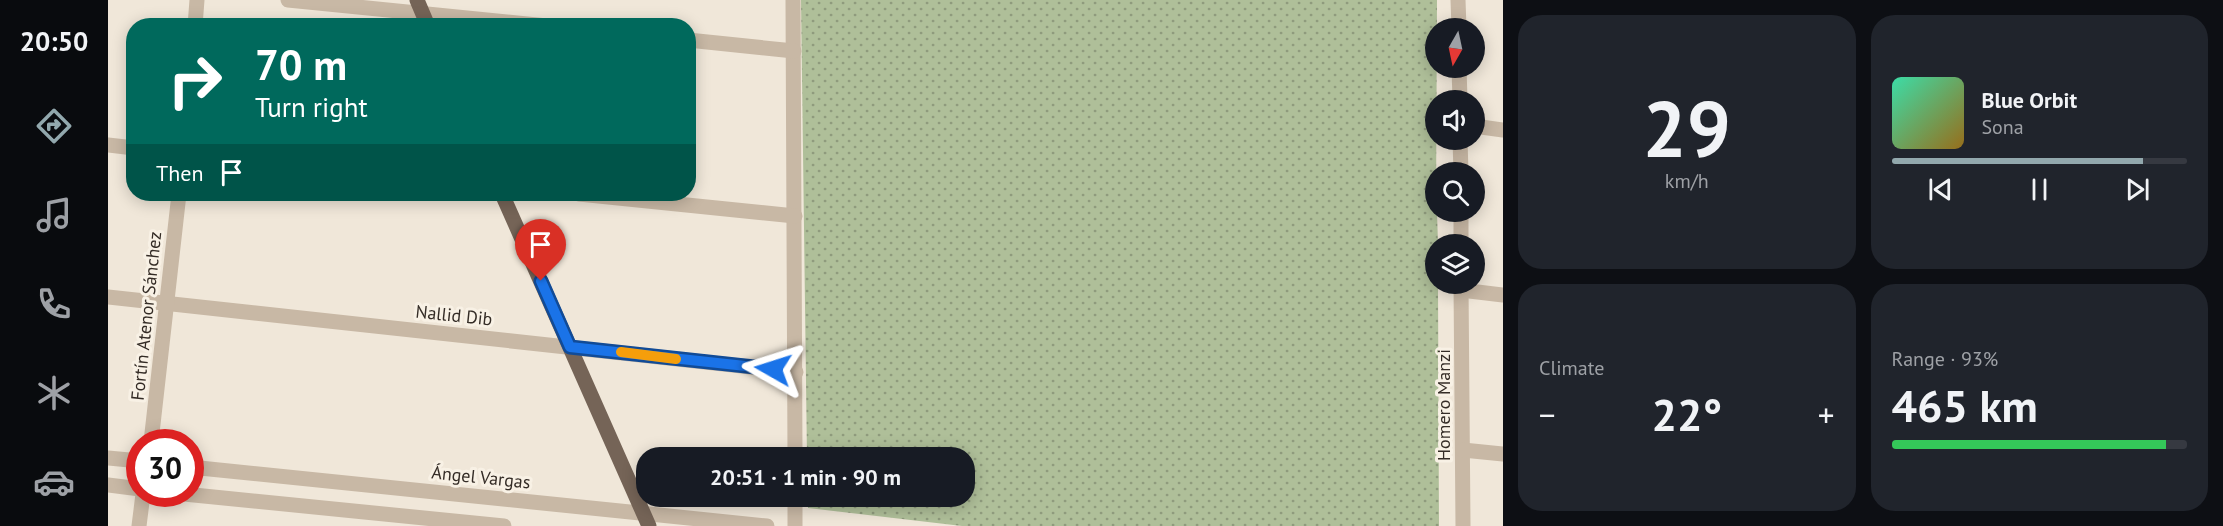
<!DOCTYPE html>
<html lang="en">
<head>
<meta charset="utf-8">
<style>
	body { margin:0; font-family:"PT Sans",sans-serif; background:#20242c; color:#f1f3f6; height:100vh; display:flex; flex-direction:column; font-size:22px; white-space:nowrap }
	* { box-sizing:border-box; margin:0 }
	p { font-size:20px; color:#9ea1a6 }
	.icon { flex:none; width:33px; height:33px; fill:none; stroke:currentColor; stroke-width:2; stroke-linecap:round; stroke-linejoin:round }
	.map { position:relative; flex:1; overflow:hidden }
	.side { display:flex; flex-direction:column; gap:15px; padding:15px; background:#0d0f14; width:720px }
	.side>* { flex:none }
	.top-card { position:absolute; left:18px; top:18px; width:570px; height:183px; border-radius:24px; box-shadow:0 3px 15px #0003; background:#00695c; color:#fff; overflow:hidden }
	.needle { width:39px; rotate:189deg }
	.buttons { position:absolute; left:1317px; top:18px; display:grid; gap:12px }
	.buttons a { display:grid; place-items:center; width:60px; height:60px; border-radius:50%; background:#171b24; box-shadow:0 3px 15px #0003; font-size:30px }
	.speed { position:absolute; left:18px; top:429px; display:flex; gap:12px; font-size:30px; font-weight:700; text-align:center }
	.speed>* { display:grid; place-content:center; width:78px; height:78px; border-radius:50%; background:#171b24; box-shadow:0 3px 15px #0003; line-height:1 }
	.speed .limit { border:9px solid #d22; background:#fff; color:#111 }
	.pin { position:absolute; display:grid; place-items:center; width:51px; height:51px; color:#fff; margin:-62px -26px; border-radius:50% 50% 50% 0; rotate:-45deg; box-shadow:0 0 6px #0007 }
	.pin .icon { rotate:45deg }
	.me { position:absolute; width:66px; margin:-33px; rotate:276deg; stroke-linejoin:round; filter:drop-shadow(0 0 4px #0008) }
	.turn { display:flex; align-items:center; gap:21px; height:126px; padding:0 30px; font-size:27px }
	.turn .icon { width:78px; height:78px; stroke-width:2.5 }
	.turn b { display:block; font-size:42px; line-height:51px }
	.then { display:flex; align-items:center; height:57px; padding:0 30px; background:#0003; gap:12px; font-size:22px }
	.big { font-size:45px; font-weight:800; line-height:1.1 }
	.side .widget { flex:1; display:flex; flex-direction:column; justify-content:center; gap:9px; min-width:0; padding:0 21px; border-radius:24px; background:#20242c }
	.side .dial { align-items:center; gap:0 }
	.dial b { font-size:78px; line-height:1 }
	.song { display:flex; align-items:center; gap:18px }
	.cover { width:72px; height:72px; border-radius:9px; background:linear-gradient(135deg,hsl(160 70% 55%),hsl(40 70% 35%)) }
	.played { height:6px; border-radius:3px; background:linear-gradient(90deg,#92a8ad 85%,#363941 85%) }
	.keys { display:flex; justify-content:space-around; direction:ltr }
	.heat { display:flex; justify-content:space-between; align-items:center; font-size:33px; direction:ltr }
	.charge { height:9px; border-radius:4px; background:linear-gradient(90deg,#34c759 93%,#363941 0) }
	.side .tiles { flex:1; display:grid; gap:15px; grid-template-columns:repeat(2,1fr) }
	.trip { position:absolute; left:528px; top:447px; width:339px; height:60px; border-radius:24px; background:#171b24; box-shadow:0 3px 15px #0003; font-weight:800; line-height:60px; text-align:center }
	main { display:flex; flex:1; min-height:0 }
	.menu { display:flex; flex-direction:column; width:108px; justify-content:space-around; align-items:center; background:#090b0e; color:#9ea1a6 }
	.menu .icon { width:42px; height:42px }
	.menu .current { color:#92a8ad }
	.menu b { font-size:27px; color:#f1f3f6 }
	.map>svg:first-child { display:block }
	.grass { fill:url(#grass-dots) }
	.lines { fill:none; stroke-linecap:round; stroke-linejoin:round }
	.minor { stroke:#c8b8a5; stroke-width:15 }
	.major { stroke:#756457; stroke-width:15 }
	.route-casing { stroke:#114b97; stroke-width:15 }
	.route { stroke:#1a73e8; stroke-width:10 }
	.slow { stroke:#f59e0b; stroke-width:10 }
	.labels { text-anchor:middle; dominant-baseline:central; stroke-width:6; stroke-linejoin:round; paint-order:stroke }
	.street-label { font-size:18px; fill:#342c26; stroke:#f8f1e5 }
</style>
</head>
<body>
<main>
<nav class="menu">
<b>20:50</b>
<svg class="icon current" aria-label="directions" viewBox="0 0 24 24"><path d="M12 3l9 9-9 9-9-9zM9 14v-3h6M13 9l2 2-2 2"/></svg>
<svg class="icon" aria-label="music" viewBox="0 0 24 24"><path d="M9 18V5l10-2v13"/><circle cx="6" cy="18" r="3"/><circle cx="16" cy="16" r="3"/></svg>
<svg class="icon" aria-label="phone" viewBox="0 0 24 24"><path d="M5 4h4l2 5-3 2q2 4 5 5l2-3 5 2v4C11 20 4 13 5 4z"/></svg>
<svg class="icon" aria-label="climate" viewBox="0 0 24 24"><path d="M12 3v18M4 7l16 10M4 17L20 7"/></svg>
<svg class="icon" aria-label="car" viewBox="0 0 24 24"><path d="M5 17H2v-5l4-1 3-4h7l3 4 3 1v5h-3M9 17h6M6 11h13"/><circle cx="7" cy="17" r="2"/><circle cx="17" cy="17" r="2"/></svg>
</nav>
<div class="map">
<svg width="1395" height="526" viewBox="0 0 1395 526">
	<defs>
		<pattern id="grass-dots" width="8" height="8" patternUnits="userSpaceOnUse" patternTransform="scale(1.5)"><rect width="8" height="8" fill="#afbf99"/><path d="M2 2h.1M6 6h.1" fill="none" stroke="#8f9b7d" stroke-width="1.8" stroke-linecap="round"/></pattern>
	</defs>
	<rect width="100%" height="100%" fill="#f0e7d9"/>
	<path class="grass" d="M693,0H1329L1328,212H1329L1330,244H1328V284H1330L1331,526H854L700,508V497L856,496V458L699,457Z"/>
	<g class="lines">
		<g class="minor">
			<path d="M180,0L439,26"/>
			<path d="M685,0L687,458"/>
			<path d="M1350,0L1351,28"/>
			<path d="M87,26L89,0"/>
			<path d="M580,40L686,51"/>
			<path d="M1351,68L1352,100"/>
			<path d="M1366,126L1395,130"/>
			<path d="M1352,140L1353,172"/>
			<path d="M0,145L26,148"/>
			<path d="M471,194L687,216"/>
			<path d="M1353,212V244"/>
			<path d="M1353,284L1355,526"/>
			<path d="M1353,290L1395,295"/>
			<path d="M0,297L688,372"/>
			<path d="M43,442L71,194"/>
			<path d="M1355,450L1395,454"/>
			<path d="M0,458L32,461"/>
			<path d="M82,467L659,526"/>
			<path d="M0,485L32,489"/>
			<path d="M76,494L396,526"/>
			<path d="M31,526L35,494"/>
			<path d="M687,526V496"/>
		</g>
		<g class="major">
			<path d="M309,0L320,26"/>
			<path d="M394,194L541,526"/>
		</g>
	</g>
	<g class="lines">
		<g class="route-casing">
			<path id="route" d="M433,281L462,347L665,369"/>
		</g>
		<use href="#route" class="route"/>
		<path class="slow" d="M513,352L568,359"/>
	</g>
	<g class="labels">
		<g class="street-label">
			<text transform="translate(346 315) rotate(6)">Nallid Dib</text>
			<text transform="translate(38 316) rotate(-84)">Fortín Atenor Sánchez</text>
			<text transform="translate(1335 405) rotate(-90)">Homero Manzi</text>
			<text transform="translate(373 477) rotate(6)">Ángel Vargas</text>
		</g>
	</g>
</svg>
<div class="buttons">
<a><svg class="needle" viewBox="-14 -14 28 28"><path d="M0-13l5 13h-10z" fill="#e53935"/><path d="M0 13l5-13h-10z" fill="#9ea1a6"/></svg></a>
<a><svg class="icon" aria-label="sound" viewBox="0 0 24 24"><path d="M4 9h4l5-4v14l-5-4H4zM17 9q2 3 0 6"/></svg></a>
<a><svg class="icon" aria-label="search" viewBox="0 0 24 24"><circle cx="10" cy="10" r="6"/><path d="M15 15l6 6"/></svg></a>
<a><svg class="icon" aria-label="layers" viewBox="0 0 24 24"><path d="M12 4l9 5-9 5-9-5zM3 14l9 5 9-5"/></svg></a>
</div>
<div class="speed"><div class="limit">30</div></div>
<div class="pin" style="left:433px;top:281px;background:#d93025"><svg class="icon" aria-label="arrive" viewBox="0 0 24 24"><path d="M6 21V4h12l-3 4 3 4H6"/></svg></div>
<svg class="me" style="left:665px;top:369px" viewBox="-20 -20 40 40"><path d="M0-17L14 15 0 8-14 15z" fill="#1a73e8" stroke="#fff" stroke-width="4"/></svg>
<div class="trip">20:51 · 1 min · 90 m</div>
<div class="top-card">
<div class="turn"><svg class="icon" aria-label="right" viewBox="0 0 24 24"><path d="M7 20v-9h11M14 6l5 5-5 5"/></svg><div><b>70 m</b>Turn right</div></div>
<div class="then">Then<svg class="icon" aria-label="arrive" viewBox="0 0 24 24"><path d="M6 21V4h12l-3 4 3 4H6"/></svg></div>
</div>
</div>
<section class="side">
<div class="tiles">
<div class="widget dial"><b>29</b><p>km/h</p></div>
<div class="widget">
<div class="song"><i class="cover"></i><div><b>Blue Orbit</b><p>Sona</p></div></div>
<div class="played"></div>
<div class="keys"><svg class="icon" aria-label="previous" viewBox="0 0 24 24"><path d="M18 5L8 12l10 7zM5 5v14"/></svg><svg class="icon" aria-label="pause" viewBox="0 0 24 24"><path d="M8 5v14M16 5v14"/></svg><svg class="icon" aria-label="next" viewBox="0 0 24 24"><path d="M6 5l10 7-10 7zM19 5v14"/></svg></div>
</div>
<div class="widget"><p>Climate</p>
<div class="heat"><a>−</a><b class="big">22°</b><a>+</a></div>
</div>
<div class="widget"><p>Range · 93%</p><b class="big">465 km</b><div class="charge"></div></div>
</div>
</section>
</main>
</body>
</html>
